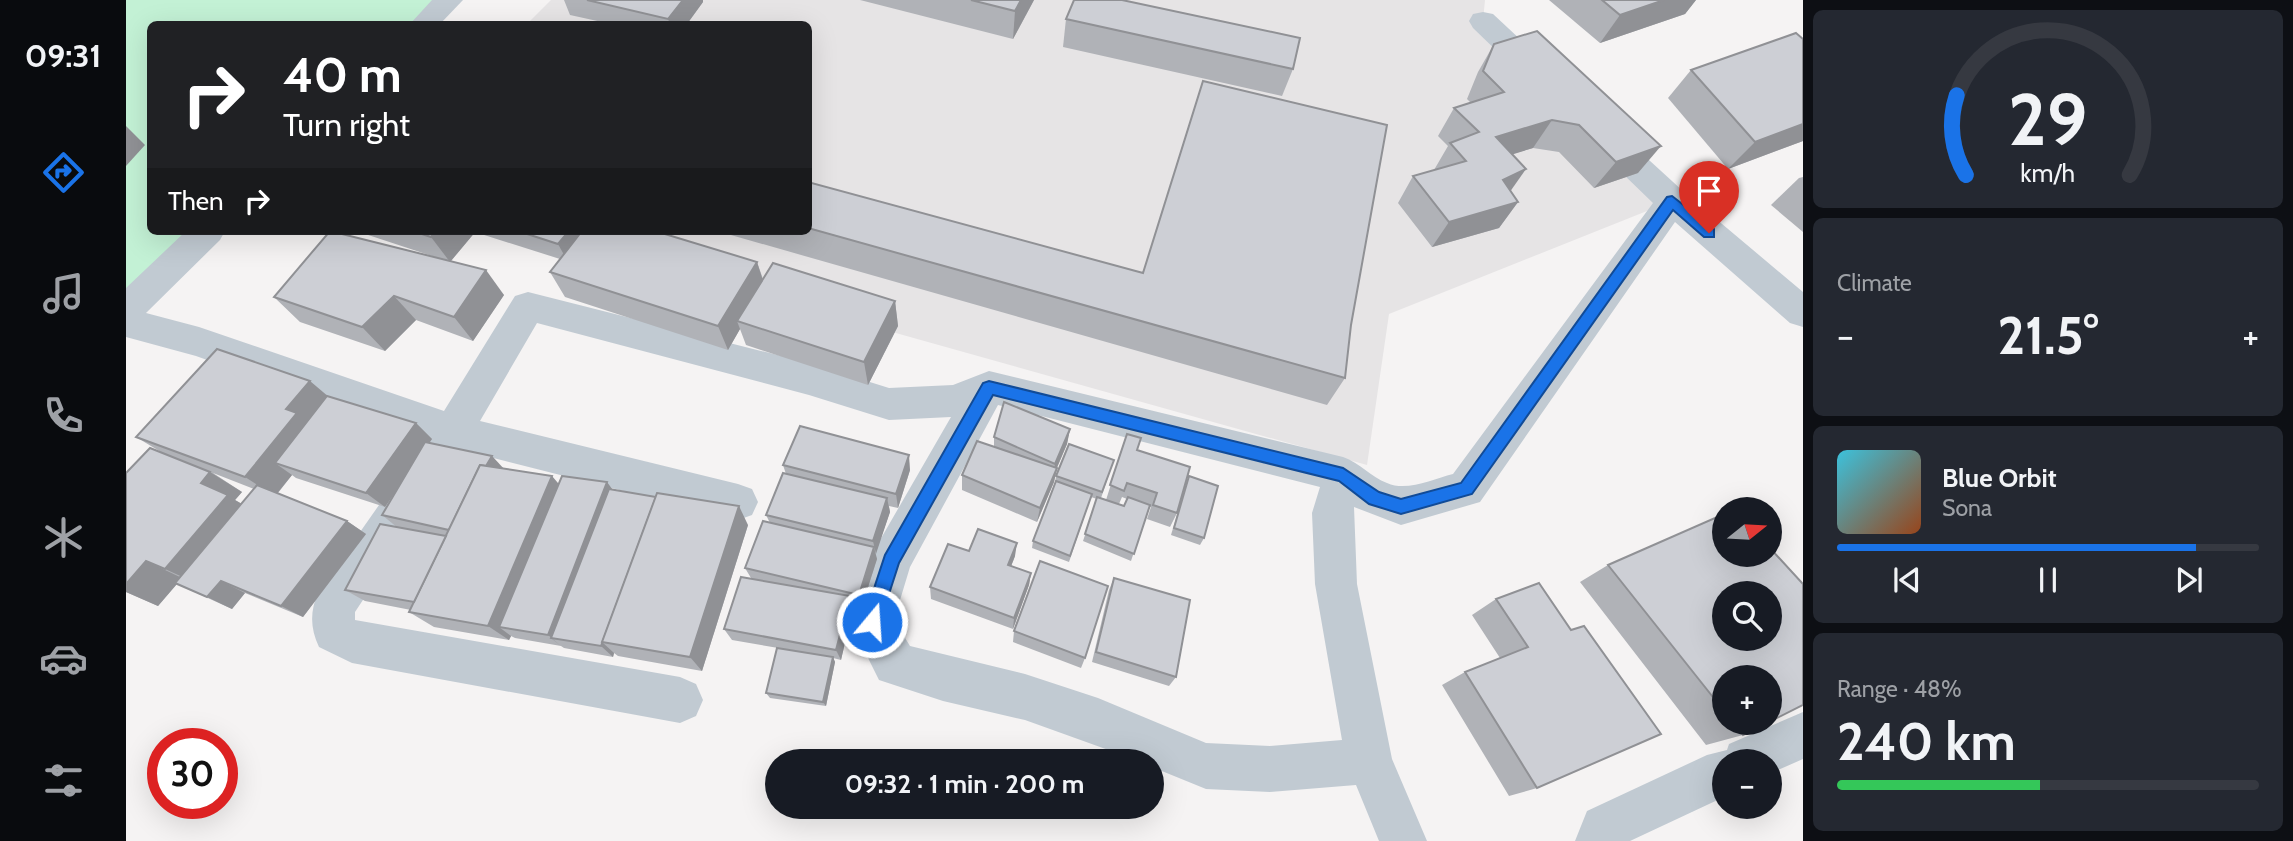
<!DOCTYPE html>
<html lang="en">
<head>
<meta charset="utf-8">
<style>
	body { margin:0; font-family:Cabin,sans-serif; background:#242831; color:#f1f3f6; height:100vh; display:flex; flex-direction:column; font-size:26px; white-space:nowrap }
	* { box-sizing:border-box; margin:0 }
	p { font-size:23px; color:#9ea1a6 }
	.icon { flex:none; width:38px; height:38px; fill:none; stroke:currentColor; stroke-width:2; stroke-linecap:round; stroke-linejoin:round }
	.map { position:relative; flex:1; overflow:hidden }
	.drawer { display:flex; flex-direction:column; gap:10px; padding:10px; background:#0d0f14; width:490px }
	.drawer>* { flex:none }
	.guide { position:absolute; left:21px; top:21px; width:665px; height:214px; border-radius:10px; box-shadow:0 7px 28px #0002; background:#202124; color:#fff; overflow:hidden }
	.needle { width:46px; rotate:72deg }
	.tools { position:absolute; left:1586px; top:497px; display:grid; gap:14px }
	.tools a { display:grid; place-items:center; width:70px; height:70px; border-radius:50%; background:#171b24; box-shadow:0 7px 28px #0002; font-size:35px }
	.speed { position:absolute; left:21px; top:728px; display:flex; gap:14px; font-size:35px; font-weight:700; text-align:center }
	.speed>* { display:grid; place-content:center; width:91px; height:91px; border-radius:50%; background:#171b24; box-shadow:0 7px 28px #0002; line-height:1 }
	.speed .limit { border:10px solid #d22; background:#fff; color:#111 }
	.pin { position:absolute; display:grid; place-items:center; width:60px; height:60px; color:#fff; margin:-72px -30px; border-radius:50% 50% 50% 0; rotate:-45deg; box-shadow:0 0 7px #0007 }
	.pin .icon { rotate:45deg }
	.me { position:absolute; width:77px; margin:-38px; rotate:18deg; stroke-linejoin:round; filter:drop-shadow(0 0 5px #0008) }
	.turn { display:flex; align-items:center; gap:24px; height:147px; padding:0 21px; font-size:32px }
	.turn .icon { width:91px; height:91px; stroke-width:2.5 }
	.turn b { display:block; font-size:49px; line-height:60px }
	.then { display:flex; align-items:center; height:66px; padding:0 21px; background:#0003; gap:14px; font-size:26px }
	.big { font-size:52px; font-weight:700; line-height:1.1 }
	.drawer .widget { flex:1; display:flex; flex-direction:column; justify-content:center; gap:10px; min-width:0; padding:0 24px; border-radius:10px; background:#242831 }
	.drawer .dial { align-items:center; gap:0 }
	.dial svg { height:182px; overflow:visible; fill:none; stroke:#363941; stroke-width:7; stroke-linecap:round; text-anchor:middle }
	.dial text { fill:#f1f3f6; stroke:none }
	.song { display:flex; align-items:center; gap:21px }
	.cover { width:84px; height:84px; border-radius:10px; background:linear-gradient(135deg,hsl(190 70% 55%),hsl(20 70% 35%)) }
	.played { height:7px; border-radius:4px; background:linear-gradient(90deg,#1a73e8 85%,#363941 85%) }
	.keys { display:flex; justify-content:space-around; direction:ltr }
	.heat { display:flex; justify-content:space-between; align-items:center; font-size:38px; direction:ltr }
	.charge { height:10px; border-radius:5px; background:linear-gradient(90deg,#34c759 48%,#363941 0) }
	.trip { position:absolute; left:639px; top:749px; width:399px; height:70px; border-radius:35px; background:#171b24; box-shadow:0 7px 28px #0002; font-weight:700; line-height:70px; text-align:center }
	main { display:flex; flex:1; min-height:0 }
	.tabs { display:flex; flex-direction:column; width:126px; justify-content:space-around; align-items:center; background:#090b0e; color:#9ea1a6 }
	.tabs .icon { width:49px; height:49px }
	.tabs .active { color:#1a73e8 }
	.tabs b { font-size:32px; color:#f1f3f6 }
	.map>svg:first-child { display:block }
	.education { fill:#e6e4e5 }
	.green { fill:#c3f1d5 }
	.lines { fill:none; stroke-linecap:round; stroke-linejoin:round }
	.minor { fill:#c1cad2; fill-rule:evenodd }
	.wall { fill:#b0b2b7; fill-rule:evenodd }
	.shaded-wall { fill:#909195 }
	.building { fill:#cdcfd5; stroke:#909195; stroke-width:2; fill-rule:evenodd }
	.route { fill:#1a73e8; stroke:#114b97; stroke-width:2 }
</style>
</head>
<body>
<main>
<nav class="tabs">
<b>09:31</b>
<svg class="icon active" aria-label="directions" viewBox="0 0 24 24"><path d="M12 3l9 9-9 9-9-9zM9 14v-3h6M13 9l2 2-2 2"/></svg>
<svg class="icon" aria-label="music" viewBox="0 0 24 24"><path d="M9 18V5l10-2v13"/><circle cx="6" cy="18" r="3"/><circle cx="16" cy="16" r="3"/></svg>
<svg class="icon" aria-label="phone" viewBox="0 0 24 24"><path d="M5 4h4l2 5-3 2q2 4 5 5l2-3 5 2v4C11 20 4 13 5 4z"/></svg>
<svg class="icon" aria-label="climate" viewBox="0 0 24 24"><path d="M12 3v18M4 7l16 10M4 17L20 7"/></svg>
<svg class="icon" aria-label="car" viewBox="0 0 24 24"><path d="M5 17H2v-5l4-1 3-4h7l3 4 3 1v5h-3M9 17h6M6 11h13"/><circle cx="7" cy="17" r="2"/><circle cx="17" cy="17" r="2"/></svg>
<svg class="icon" aria-label="filters" viewBox="0 0 24 24"><path d="M4 7h16M4 17h16"/><circle cx="9" cy="7" r="2"/><circle cx="15" cy="17" r="2"/></svg>
</nav>
<div class="map">
<svg width="1677" height="841" viewBox="0 0 1677 841">
	<rect width="100%" height="100%" fill="#f5f3f3"/>
	<path class="education" d="M425,0H1359L1357,21L1546,201L1263,314L1241,465L406,231H682V24H401Z"/>
	<path class="green" d="M0,0H323L298,24H24V231H82L0,310Z"/>
	<g class="lines">
		<g class="minor">
			<path d="M306,0H337L314,24H284Z"/>
			<path d="M1357,12L1367,14L1427,70L1431,77L1427,84L1416,87L1405,84L1347,28L1343,21L1347,14Z"/>
			<path d="M1477,125L1488,128L1558,192L1677,292V327L1664,323L1549,222L1354,502L1275,525L1228,507L1231,584L1266,759L1301,841H1253L1230,785L1144,792L1080,789L1026,767V761H1013L899,720L817,701L753,680L724,622L750,547L825,417L763,420L683,395L411,323L354,421L612,484L626,489L632,502L626,515L612,520L336,450L229,612V620L554,677L570,684L577,700L570,716L554,723L226,663L193,647C184,628 184,612 192,592L300,438L70,356L0,337V288L60,231H99L94,240L20,313L73,327L318,411L389,296L402,292L683,363L763,388L827,385L863,371L1217,457C1234,463 1245,477 1261,483C1281,492 1307,479 1327,474L1527,203L1466,144L1461,136L1466,128ZM872,405L1194,487L1186,513L1189,584L1216,740L1144,746L1080,743L972,698L899,674L784,646L768,620L784,567Z"/>
			<path d="M1677,712V759L1643,774V761H1598V797L1504,841H1449L1461,811L1581,755L1601,750L1603,744Z"/>
		</g>
	</g>
	<g class="wall">
		<path d="M438,0H577V2L561,24H485L444,15Z"/>
		<path d="M734,0H908L887,39Z"/>
		<path d="M1423,0H1570L1559,14L1474,43Z"/>
		<path d="M940,19L1167,69L1156,96L937,47Z"/>
		<path d="M1677,39V141L1602,169L1542,98L1565,70Z"/>
		<path d="M1368,44L1512,173L1468,188L1433,152L1407,148L1386,154L1385,191L1392,202L1373,228L1306,247L1272,203L1287,176L1308,170L1322,146L1312,136L1328,108L1345,103L1341,99L1352,72Z"/>
		<path d="M1677,177V232L1645,205L1673,178Z"/>
		<path d="M682,182L1017,273L1225,325L1219,378L1201,405L591,231H682Z"/>
		<path d="M230,231H350L325,261L378,295L347,341L290,320L259,351L174,322L148,297L309,257Z"/>
		<path d="M353,231H529L631,262L637,279L769,301L772,326L742,385L620,345L614,329L602,350L439,297L424,272L434,259L355,234Z"/>
		<path d="M202,396L290,423L306,439L303,443L378,469L433,484L486,489L622,525L576,671L492,656L488,653L487,657L438,648L435,646L389,638L385,636L383,640L308,627L283,612L285,610L239,601L219,590L272,528L256,515L273,486L259,507L170,478L166,475L152,493L221,521L240,534L177,617L119,593L106,609L51,584L32,606L0,592L35,452L10,437ZM87,473L128,489L116,504L109,500L116,492Z"/>
		<path d="M944,429L941,444L931,468L928,482L911,522L836,490V475L868,446V437Z"/>
		<path d="M1001,434L1051,513L1044,527L1021,519L1025,507H1023L1005,561L957,541L971,499L965,497L943,562L906,548L907,541L929,484L930,476L988,460L975,498L980,500ZM996,497L1001,499L998,506L993,504Z"/>
		<path d="M657,465L784,470L772,508L763,506L764,512L749,554L751,559L736,606L726,604L727,608L715,660L707,658L709,662L700,706L644,698L640,693L664,650L606,640L598,629L625,578L619,568L644,523L640,515L660,474Z"/>
		<path d="M1063,476L1078,538L1074,545L1045,535L1060,484Z"/>
		<path d="M843,551L889,556L885,566L905,573L903,585L887,629L805,599L804,587Z"/>
		<path d="M1482,565L1598,677V723H1642L1617,735L1580,745L1454,582Z"/>
		<path d="M988,578L1050,677L1043,686L966,662L983,590Z"/>
		<path d="M1413,583L1411,788L1383,796L1316,685L1339,672L1374,658L1346,615L1370,599Z"/>
		<path d="M888,631L959,658L955,668L887,642Z"/>
	</g>
	<g class="shaded-wall">
		<path d="M557,0H577V2L561,24H544L542,19Z"/>
		<path d="M895,0H908L887,39L889,11Z"/>
		<path d="M1538,0H1570L1559,14L1474,43L1494,15Z"/>
		<path d="M1426,120L1407,148L1352,165L1370,137Z"/>
		<path d="M1677,124V141L1602,169L1629,142Z"/>
		<path d="M0,126L19,145L0,166Z"/>
		<path d="M1535,146L1512,173L1468,188L1490,162Z"/>
		<path d="M1400,169L1381,196L1377,180Z"/>
		<path d="M1392,202L1373,228L1306,247L1323,222Z"/>
		<path d="M310,231H350L324,262L305,237Z"/>
		<path d="M443,231H469L442,262L432,244Z"/>
		<path d="M631,262L639,287L611,321L614,329L602,350L592,326Z"/>
		<path d="M360,270L378,295L347,341L328,317Z"/>
		<path d="M268,296L290,320L259,351L236,327Z"/>
		<path d="M769,301L772,326L742,385L738,362Z"/>
		<path d="M184,381L210,403L149,463L166,475L149,496L119,477L160,409Z"/>
		<path d="M290,423L306,439L259,507L240,493Z"/>
		<path d="M944,429L941,444L926,479L929,464Z"/>
		<path d="M783,455L784,470L772,508L770,494Z"/>
		<path d="M366,456L380,471L325,531Z"/>
		<path d="M931,468L928,482L911,522L914,508Z"/>
		<path d="M84,472L116,492L109,500L133,514L74,585L39,569L75,483Z"/>
		<path d="M426,476L443,496L373,627L385,636L383,640L362,626Z"/>
		<path d="M481,482L492,497L425,638L435,646L422,635Z"/>
		<path d="M761,498L764,512L750,554L747,541Z"/>
		<path d="M613,506L622,525L576,671L564,657Z"/>
		<path d="M221,521L240,534L177,617L155,606Z"/>
		<path d="M891,543L889,556L881,577L882,565Z"/>
		<path d="M748,547L751,559L736,606L733,595Z"/>
		<path d="M20,561L56,578L32,606L0,592V584Z"/>
		<path d="M905,573L903,585L887,629L888,618Z"/>
		<path d="M95,581L119,593L106,609L81,597Z"/>
		<path d="M724,596L727,608L715,660L710,650Z"/>
		<path d="M476,642L488,653L487,657L475,646Z"/>
		<path d="M707,657L709,662L700,706L697,702Z"/>
	</g>
	<g class="building">
		<path d="M461,0H557L542,19Z"/>
		<path d="M845,0H895L889,11Z"/>
		<path d="M948,0H996L1174,38L1167,69L940,19Z"/>
		<path d="M1476,0H1538L1494,15Z"/>
		<path d="M1411,31L1535,146L1490,162L1453,125L1426,120L1370,137L1400,169L1377,180L1392,202L1323,222L1287,176L1340,161L1324,143L1353,132L1328,108L1378,92L1357,71L1368,44Z"/>
		<path d="M1670,33L1677,39V124L1629,142L1565,70Z"/>
		<path d="M1077,81L1261,125L1225,325L1219,378L682,228V182L1017,273Z"/>
		<path d="M204,231L360,270L328,317L268,296L236,327L148,297Z"/>
		<path d="M287,231H310L305,237Z"/>
		<path d="M392,231H443L432,244Z"/>
		<path d="M456,231H529L631,262L592,326L424,272Z"/>
		<path d="M647,263L769,301L738,362L611,321Z"/>
		<path d="M91,349L184,381L160,409L171,413L119,477L10,437Z"/>
		<path d="M201,396L290,423L240,493L149,463Z"/>
		<path d="M878,402L944,429L929,464L868,437Z"/>
		<path d="M674,426L783,455L770,494L657,465Z"/>
		<path d="M1001,434L1015,438L1011,450L1064,467L1051,513L1027,505L1031,493L1001,483L998,491L984,485Z"/>
		<path d="M851,441L931,468L914,508L836,475Z"/>
		<path d="M299,442L366,456L360,466L354,465L323,530L256,515Z"/>
		<path d="M943,444L988,460L976,492L930,476Z"/>
		<path d="M24,448L84,472L75,483L102,495L39,569L20,561L0,584V473Z"/>
		<path d="M354,465L426,476L362,626L283,612Z"/>
		<path d="M657,473L761,498L747,541L640,515Z"/>
		<path d="M436,476L481,482L422,635L373,627Z"/>
		<path d="M1063,476L1092,486L1078,538L1048,528Z"/>
		<path d="M930,481L966,494L944,556L907,541Z"/>
		<path d="M131,485L221,521L155,606L95,581L81,597L49,583Z"/>
		<path d="M483,489L530,497L475,646L425,638Z"/>
		<path d="M531,493L613,506L564,657L476,642Z"/>
		<path d="M971,497L998,506L1002,497L1024,505L1008,554L959,534Z"/>
		<path d="M1598,514V555H1643V547L1677,584V705L1643,722V677H1598V711L1482,565ZM1598,593H1643V639H1598Z"/>
		<path d="M637,521L748,547L733,595L619,568Z"/>
		<path d="M254,524L320,536L288,602L219,590Z"/>
		<path d="M852,529L891,543L882,565L905,573L888,618L804,587L822,544L843,551Z"/>
		<path d="M914,561L982,586L959,658L888,631Z"/>
		<path d="M615,577L724,596L710,650L598,629Z"/>
		<path d="M988,578L1064,600L1050,677L970,652Z"/>
		<path d="M1413,583L1445,630L1458,626L1535,734L1411,788L1339,672L1402,647L1370,599Z"/>
		<path d="M651,648L707,657L697,702L640,693Z"/>
		<path d="M1607,723H1642L1617,735Z"/>
	</g>
	<path class="route" d="M1546,196L1588,229V237H1578L1547,210L1346,494L1275,514L1243,504L1213,481L867,395L773,563L752,628L746,631L740,628L737,622L759,555L857,383L863,381L1217,468L1253,492L1275,499L1335,483L1541,197Z"/>
</svg>
<div class="tools">
<a><svg class="needle" viewBox="-14 -14 28 28"><path d="M0-13l5 13h-10z" fill="#e53935"/><path d="M0 13l5-13h-10z" fill="#9ea1a6"/></svg></a>
<a><svg class="icon" aria-label="search" viewBox="0 0 24 24"><circle cx="10" cy="10" r="6"/><path d="M15 15l6 6"/></svg></a>
<a>+</a>
<a>−</a>
</div>
<div class="speed"><div class="limit">30</div></div>
<div class="pin" style="left:1583px;top:233px;background:#d93025"><svg class="icon" aria-label="arrive" viewBox="0 0 24 24"><path d="M6 21V4h12l-3 4 3 4H6"/></svg></div>
<svg class="me" style="left:746px;top:622px" viewBox="-20 -20 40 40"><circle r="17" fill="#1a73e8" stroke="#fff" stroke-width="3"/><path d="M0-11L8 9 0 5-8 9z" fill="#fff"/></svg>
<div class="trip">09:32 · 1 min · 200 m</div>
<div class="guide">
<div class="turn"><svg class="icon" aria-label="right" viewBox="0 0 24 24"><path d="M7 20v-9h11M14 6l5 5-5 5"/></svg><div><b>40 m</b>Turn right</div></div>
<div class="then">Then<svg class="icon" aria-label="right" viewBox="0 0 24 24"><path d="M7 20v-9h11M14 6l5 5-5 5"/></svg></div>
</div>
</div>
<section class="drawer">
<div class="widget dial"><svg viewBox="0 0 100 80">
<path d="M14 69A42 42 0 1 1 86 69"/>
<path d="M14 69A42 42 0 0 1 10 34" stroke="#1a73e8"/>
<text x="50" y="56" font-size="32" font-weight="700">29</text>
<text x="50" y="72" font-size="11">km/h</text>
</svg></div>
<div class="widget"><p>Climate</p>
<div class="heat"><a>−</a><b class="big">21.5°</b><a>+</a></div>
</div>
<div class="widget">
<div class="song"><i class="cover"></i><div><b>Blue Orbit</b><p>Sona</p></div></div>
<div class="played"></div>
<div class="keys"><svg class="icon" aria-label="previous" viewBox="0 0 24 24"><path d="M18 5L8 12l10 7zM5 5v14"/></svg><svg class="icon" aria-label="pause" viewBox="0 0 24 24"><path d="M8 5v14M16 5v14"/></svg><svg class="icon" aria-label="next" viewBox="0 0 24 24"><path d="M6 5l10 7-10 7zM19 5v14"/></svg></div>
</div>
<div class="widget"><p>Range · 48%</p><b class="big">240 km</b><div class="charge"></div></div>
</section>
</main>
</body>
</html>
